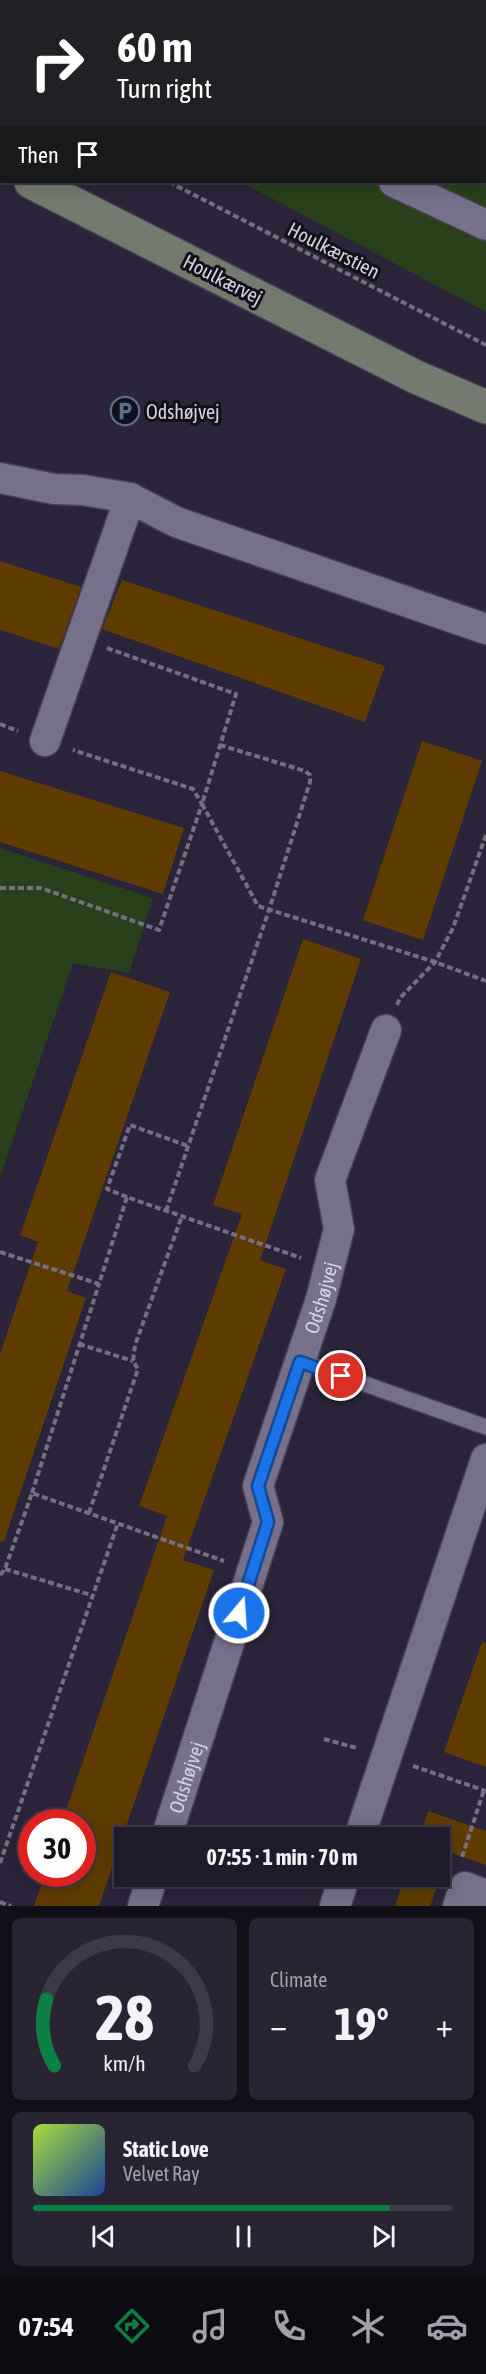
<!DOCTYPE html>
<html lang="en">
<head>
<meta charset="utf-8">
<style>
	body { margin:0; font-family:"Asap Condensed",sans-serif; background:#282434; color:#f1f3f6; height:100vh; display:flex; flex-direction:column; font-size:22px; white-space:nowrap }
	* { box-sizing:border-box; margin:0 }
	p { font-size:20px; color:#a2a1a9 }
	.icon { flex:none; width:33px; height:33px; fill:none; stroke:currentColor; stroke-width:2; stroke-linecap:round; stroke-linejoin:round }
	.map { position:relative; height:1906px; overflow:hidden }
	.sheet { display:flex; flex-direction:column; gap:12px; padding:12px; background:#120f18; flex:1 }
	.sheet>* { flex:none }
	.banner { position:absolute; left:0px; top:0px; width:486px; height:183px; box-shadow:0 3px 15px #0003,0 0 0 2px #3d3948; background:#202124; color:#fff; overflow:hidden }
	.speed { position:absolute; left:18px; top:1809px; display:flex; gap:12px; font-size:30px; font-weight:700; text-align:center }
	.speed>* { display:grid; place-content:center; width:78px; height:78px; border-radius:50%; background:#201b2c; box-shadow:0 3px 15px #0003,0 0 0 2px #3d3948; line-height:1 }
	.speed .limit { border:9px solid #d22; background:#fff; color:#111 }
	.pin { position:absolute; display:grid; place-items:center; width:51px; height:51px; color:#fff; margin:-26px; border:3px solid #fff; border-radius:50%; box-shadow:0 2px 6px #0007 }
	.me { position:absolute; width:66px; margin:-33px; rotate:18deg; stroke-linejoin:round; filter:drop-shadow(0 0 4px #0008) }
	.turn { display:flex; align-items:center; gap:21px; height:126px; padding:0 18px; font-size:27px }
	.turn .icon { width:78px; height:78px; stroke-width:2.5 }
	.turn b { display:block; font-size:42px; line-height:51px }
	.then { display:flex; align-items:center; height:57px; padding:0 18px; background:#0003; gap:12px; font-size:22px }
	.big { font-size:45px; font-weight:700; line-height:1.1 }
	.sheet .tile { flex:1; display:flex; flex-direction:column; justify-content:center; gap:9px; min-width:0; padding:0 21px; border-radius:9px; background:#282434 }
	.sheet .dial { align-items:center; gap:0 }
	.dial svg { height:156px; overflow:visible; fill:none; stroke:#3d3948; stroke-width:7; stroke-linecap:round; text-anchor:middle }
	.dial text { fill:#f1f3f6; stroke:none }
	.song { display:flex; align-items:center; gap:18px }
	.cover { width:72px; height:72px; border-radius:9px; background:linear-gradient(135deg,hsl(80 70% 55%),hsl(220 70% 35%)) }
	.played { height:6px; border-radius:3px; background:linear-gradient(90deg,#0b8043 85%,#3d3948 85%) }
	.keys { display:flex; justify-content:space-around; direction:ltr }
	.heat { display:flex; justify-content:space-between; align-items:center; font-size:33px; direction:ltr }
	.sheet .tiles { flex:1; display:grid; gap:12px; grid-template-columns:1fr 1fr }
	.tile:last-child { grid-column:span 2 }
	.trip { position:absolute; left:114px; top:1827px; width:336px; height:60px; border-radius:0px; background:#201b2c; box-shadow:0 3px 15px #0003,0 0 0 2px #3d3948; font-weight:700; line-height:60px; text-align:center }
	.menu { display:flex; height:96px; justify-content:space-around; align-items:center; background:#0d0b12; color:#a2a1a9 }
	.menu .icon { width:42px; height:42px }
	.menu .current { color:#0b8043 }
	.menu b { font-size:27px; color:#f1f3f6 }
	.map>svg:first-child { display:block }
	.green { fill:#28411a }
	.building { fill:#5e3c00 }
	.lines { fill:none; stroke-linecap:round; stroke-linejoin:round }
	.lane-casing { stroke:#464053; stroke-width:18 }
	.street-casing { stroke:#464053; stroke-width:33 }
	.secondary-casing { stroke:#464053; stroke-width:36 }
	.path { stroke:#746f82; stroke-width:4; stroke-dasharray:6 3; stroke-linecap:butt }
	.lane { stroke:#77708b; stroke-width:15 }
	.street { stroke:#77708b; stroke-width:30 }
	.secondary { stroke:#747a70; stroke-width:33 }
	.route-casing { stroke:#114b97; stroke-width:15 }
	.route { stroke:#1a73e8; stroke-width:10 }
	.labels { text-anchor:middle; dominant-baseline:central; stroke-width:6; stroke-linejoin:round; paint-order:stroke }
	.street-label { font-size:20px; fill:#d6d3e1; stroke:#121019 }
	.poi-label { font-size:20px; fill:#d6d3e1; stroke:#121019; text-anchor:start }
</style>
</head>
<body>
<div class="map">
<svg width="486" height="1906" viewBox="0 0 486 1906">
	<rect width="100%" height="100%" fill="#2b243a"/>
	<g class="green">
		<path d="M369,0H486V312L241,182H484V2L369,1Z"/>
		<path d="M0,848L153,898L129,973L73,963L0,1178Z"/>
	</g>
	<g class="building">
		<path d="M0,561L81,587L59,649L0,630Z"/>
		<path d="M122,580L385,666L365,722L102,629Z"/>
		<path d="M422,741L482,761L423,940L363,920Z"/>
		<path d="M0,771L184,828L163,894L0,842Z"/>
		<path d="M303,939L361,959L260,1260L286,1269L183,1560L214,1570L99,1906H34L45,1874H82V1822H62L167,1516L139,1506L242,1214L213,1205Z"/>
		<path d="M111,972L170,992L67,1291L86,1298L4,1541H0V1354L38,1242L20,1235Z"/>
		<path d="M482,1642L486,1643V1767L444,1752Z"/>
		<path d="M428,1811L486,1831V1865L449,1852L430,1906H395L405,1876H440V1838H419Z"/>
	</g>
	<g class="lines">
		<g class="lane-casing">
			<path id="lane" d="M300,1361L486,1427"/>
		</g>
		<g class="street-casing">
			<g id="street">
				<path d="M63,0L66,2"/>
				<path d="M12,2L13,0"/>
				<path d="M0,27L2,24"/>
				<path d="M394,182L486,225"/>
				<path d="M0,478L54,489L83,490L130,498L176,522L486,629"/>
				<path d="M45,741L130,498"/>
				<path id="s1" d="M166,1838L268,1522L258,1486L321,1299L339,1229L330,1180L386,1030"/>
				<path d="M359,1838L486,1459"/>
				<path d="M143,1906L153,1876"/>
				<path d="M335,1906L345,1876"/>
				<path d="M458,1906L465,1887L486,1895"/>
			</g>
		</g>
		<g class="secondary-casing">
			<g id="secondary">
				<path d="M0,166H2"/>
				<path d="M31,182L416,377L486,407"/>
			</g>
		</g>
		<g class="path">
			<path d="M368,0L371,2"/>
			<path d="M229,2V0"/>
			<path d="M484,17H486"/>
			<path d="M484,64L486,61"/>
			<path d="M0,94L2,95"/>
			<path d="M169,182L486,345"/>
			<path d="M107,648L236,694L202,804L258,906L435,962L486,981"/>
			<path d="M0,724L18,731"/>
			<path d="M0,888H41L159,930L202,804L193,789L73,750"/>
			<path d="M397,1005L400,998L435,962L453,928L486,835"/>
			<path d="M127,1197L107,1189L130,1125L188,1146"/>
			<path d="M166,1211L269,910L310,782V775L305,771L220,745"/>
			<path d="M0,1252L99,1284L127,1197L301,1258"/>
			<path d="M79,1344L133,1361"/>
			<path d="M32,1493L99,1284"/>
			<path d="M89,1513L138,1369L133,1361L135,1345L182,1216"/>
			<path d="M5,1569L91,1595"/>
			<path d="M0,1575L5,1569L32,1493L224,1561"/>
			<path d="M324,1739L357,1748"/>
			<path d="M413,1766L486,1791"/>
			<path d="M462,1857L484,1790"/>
			<path d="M0,1863L118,1523"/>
			<path d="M0,1902L11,1906"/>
		</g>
		<use href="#lane" class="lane"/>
		<use href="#street" class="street"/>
		<use href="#secondary" class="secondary"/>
	</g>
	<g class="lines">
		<g class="route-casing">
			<path id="route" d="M239,1613L268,1522L258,1486L300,1362L341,1376"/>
		</g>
		<use href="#route" class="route"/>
	</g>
	<defs>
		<g id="parking-ring" transform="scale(1.5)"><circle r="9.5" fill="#121019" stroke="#5c6f8a" stroke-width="1.5"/><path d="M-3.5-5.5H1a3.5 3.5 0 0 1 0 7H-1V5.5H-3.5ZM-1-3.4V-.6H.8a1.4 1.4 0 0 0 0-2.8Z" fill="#5c6f8a"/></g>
	</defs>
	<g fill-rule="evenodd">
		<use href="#parking-ring" x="125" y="411"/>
	</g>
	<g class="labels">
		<g class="street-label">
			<text transform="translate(334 250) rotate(27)">Houlkærstien</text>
			<text transform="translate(223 279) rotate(27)">Houlkærvej</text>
			<text stroke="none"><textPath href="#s1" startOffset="568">Odshøjvej</textPath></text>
			<text stroke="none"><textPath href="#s1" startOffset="64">Odshøjvej</textPath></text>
		</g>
		<g class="poi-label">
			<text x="146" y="411">Odshøjvej</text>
		</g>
	</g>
</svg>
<div class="speed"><div class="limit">30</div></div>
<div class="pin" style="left:341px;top:1376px;background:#d93025"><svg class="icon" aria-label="arrive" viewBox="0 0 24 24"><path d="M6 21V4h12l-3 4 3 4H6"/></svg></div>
<svg class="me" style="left:239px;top:1613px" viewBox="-20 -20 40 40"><circle r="17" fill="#1a73e8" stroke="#fff" stroke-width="3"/><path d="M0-11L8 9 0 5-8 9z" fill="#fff"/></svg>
<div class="trip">07:55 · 1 min · 70 m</div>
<div class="banner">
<div class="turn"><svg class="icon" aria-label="right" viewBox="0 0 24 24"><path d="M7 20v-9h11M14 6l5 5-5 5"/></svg><div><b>60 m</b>Turn right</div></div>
<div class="then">Then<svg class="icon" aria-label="arrive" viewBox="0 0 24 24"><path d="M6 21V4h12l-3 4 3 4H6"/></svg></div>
</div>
</div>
<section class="sheet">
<div class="tiles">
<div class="tile dial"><svg viewBox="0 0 100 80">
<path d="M14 69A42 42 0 1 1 86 69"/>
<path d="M14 69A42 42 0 0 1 10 35" stroke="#0b8043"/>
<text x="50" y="56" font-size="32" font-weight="700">28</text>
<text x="50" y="72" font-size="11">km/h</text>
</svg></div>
<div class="tile"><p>Climate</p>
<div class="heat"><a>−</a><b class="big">19°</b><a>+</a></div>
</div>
<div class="tile">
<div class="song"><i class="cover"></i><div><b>Static Love</b><p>Velvet Ray</p></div></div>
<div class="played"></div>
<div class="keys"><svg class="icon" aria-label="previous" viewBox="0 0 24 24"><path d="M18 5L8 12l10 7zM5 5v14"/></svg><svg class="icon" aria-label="pause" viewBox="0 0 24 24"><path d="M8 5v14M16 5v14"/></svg><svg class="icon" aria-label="next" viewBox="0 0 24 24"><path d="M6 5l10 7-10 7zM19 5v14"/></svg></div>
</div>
</div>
</section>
<nav class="menu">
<b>07:54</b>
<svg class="icon current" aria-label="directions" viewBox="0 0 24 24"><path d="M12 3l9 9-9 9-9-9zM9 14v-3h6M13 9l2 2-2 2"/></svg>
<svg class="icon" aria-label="music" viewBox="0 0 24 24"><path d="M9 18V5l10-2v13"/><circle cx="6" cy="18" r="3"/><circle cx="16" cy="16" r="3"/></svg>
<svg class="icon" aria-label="phone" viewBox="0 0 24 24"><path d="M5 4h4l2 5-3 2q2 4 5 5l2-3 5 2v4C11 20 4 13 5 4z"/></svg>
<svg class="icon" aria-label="climate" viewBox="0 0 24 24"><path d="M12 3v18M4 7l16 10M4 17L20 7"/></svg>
<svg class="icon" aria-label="car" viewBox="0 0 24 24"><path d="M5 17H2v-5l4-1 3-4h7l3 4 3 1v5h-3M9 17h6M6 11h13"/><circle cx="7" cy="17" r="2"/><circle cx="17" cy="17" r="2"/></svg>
</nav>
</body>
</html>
